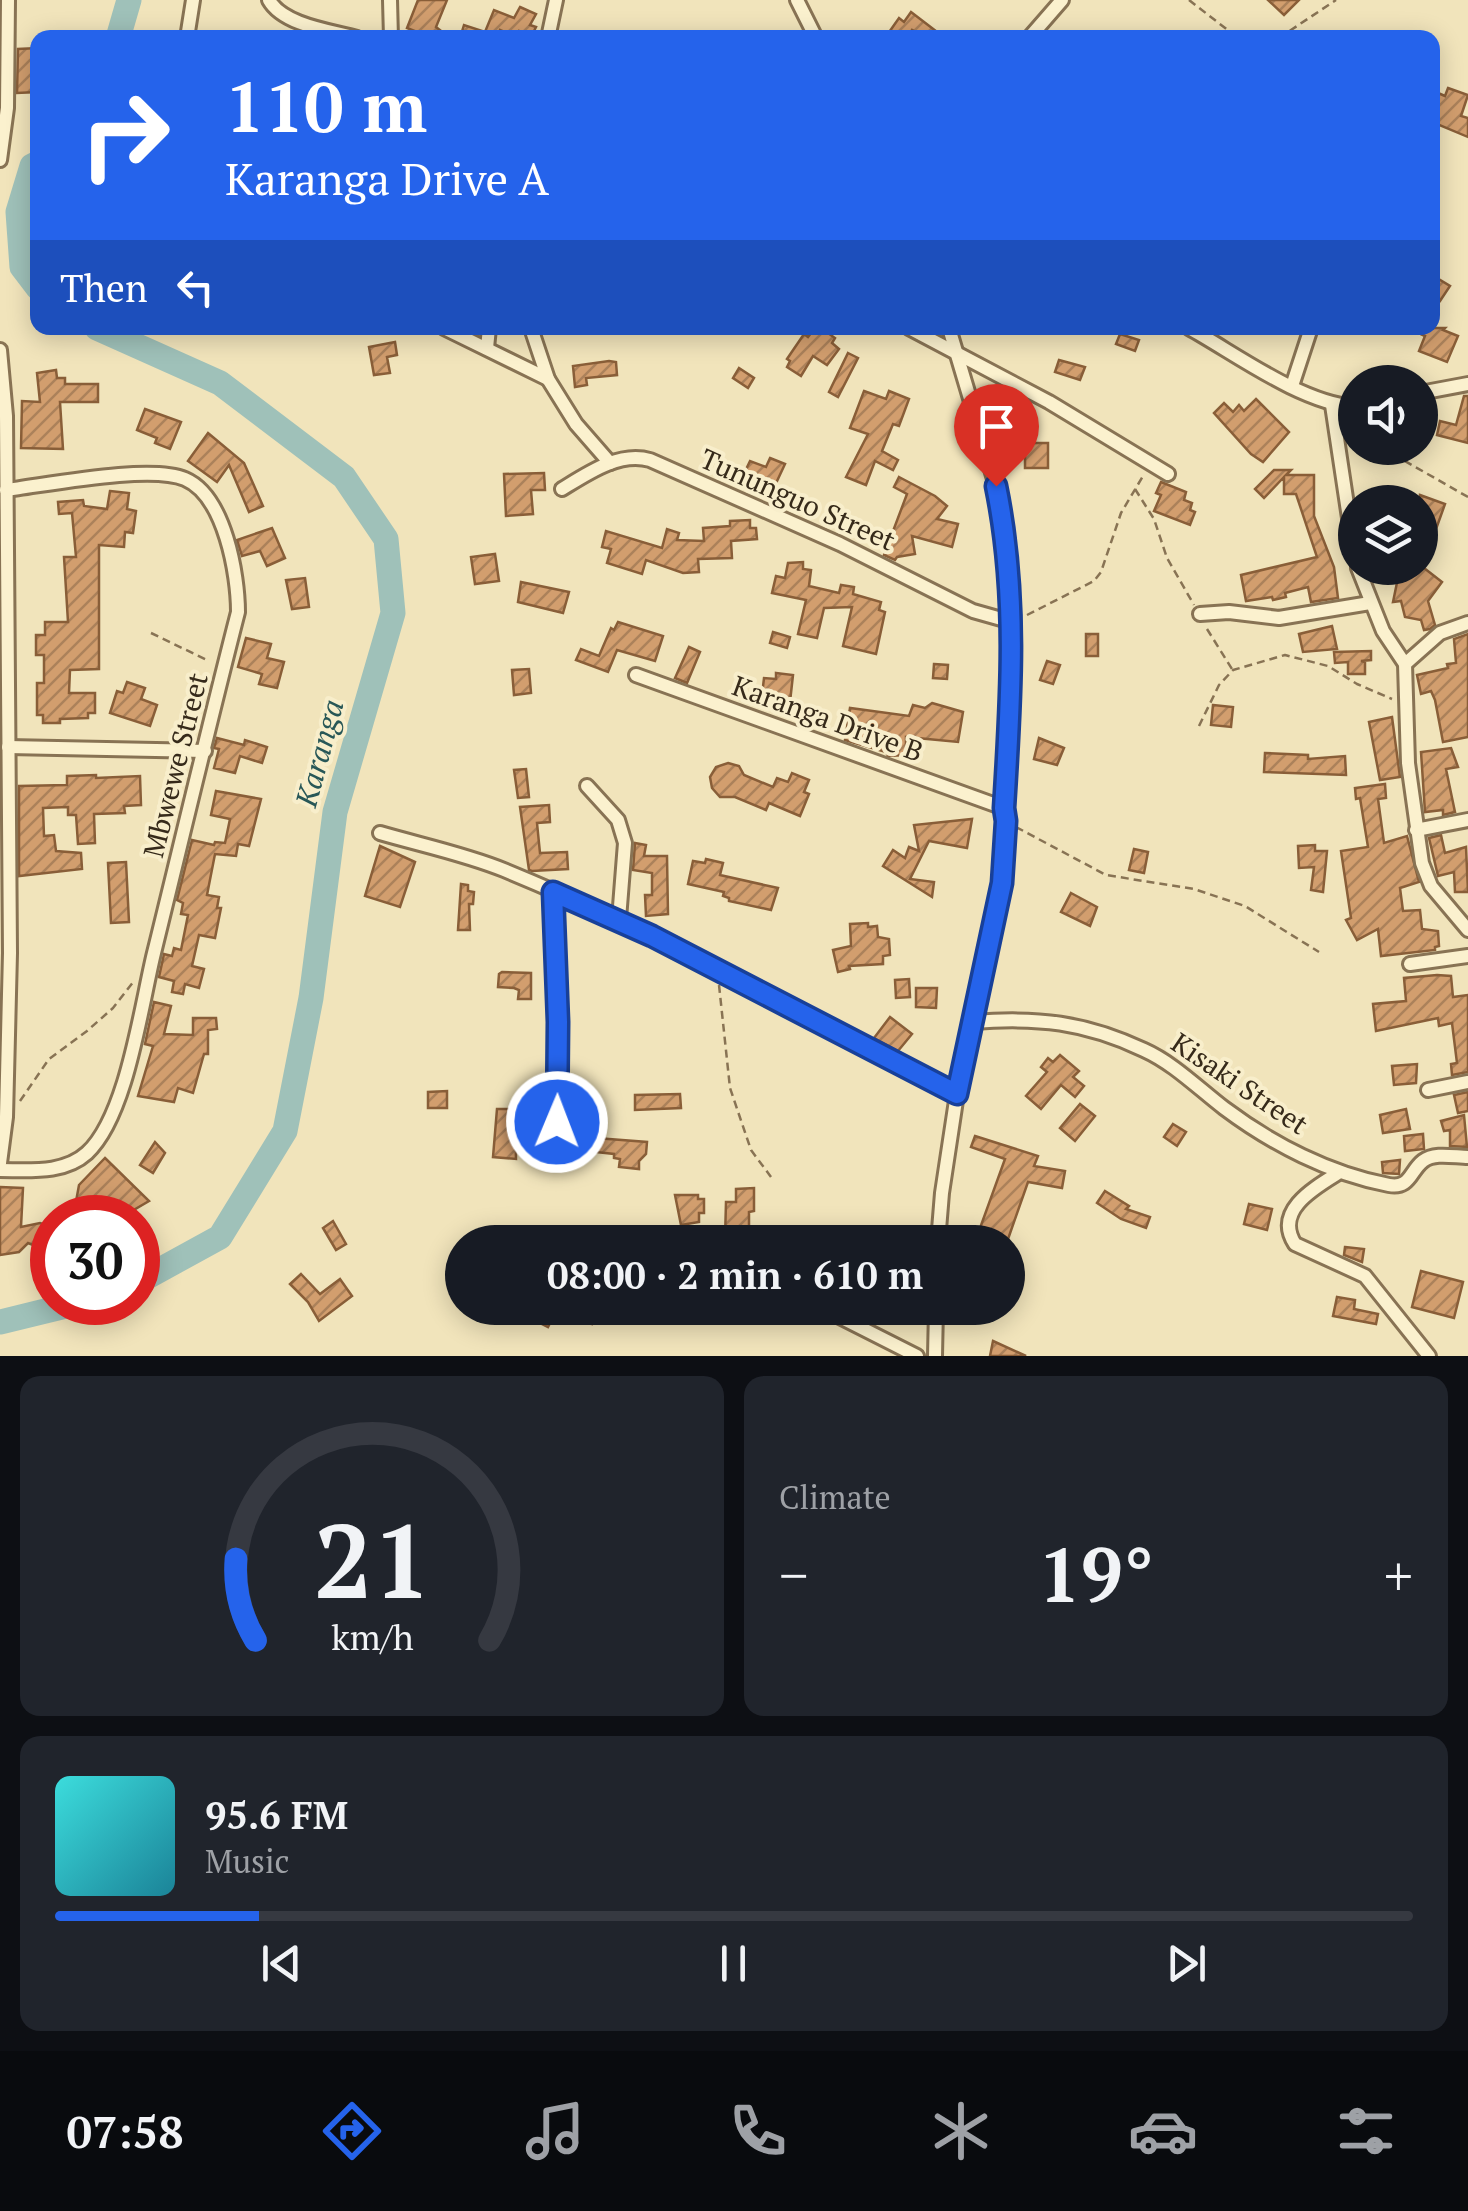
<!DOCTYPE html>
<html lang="en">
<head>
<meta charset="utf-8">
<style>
	body { margin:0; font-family:"PT Serif",serif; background:#20242c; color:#f1f3f6; height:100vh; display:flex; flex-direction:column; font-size:38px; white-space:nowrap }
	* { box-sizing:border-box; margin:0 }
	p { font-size:32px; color:#9ea1a6 }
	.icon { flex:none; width:55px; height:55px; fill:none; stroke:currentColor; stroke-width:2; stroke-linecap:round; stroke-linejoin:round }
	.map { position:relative; height:1356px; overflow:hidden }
	.side { display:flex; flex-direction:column; gap:20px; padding:20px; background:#0d0f14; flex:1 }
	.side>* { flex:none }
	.guide { position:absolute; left:30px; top:30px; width:1410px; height:305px; border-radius:20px; box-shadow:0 5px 25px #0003; background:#2563eb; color:#fff; overflow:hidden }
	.controls { position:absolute; left:1338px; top:365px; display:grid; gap:20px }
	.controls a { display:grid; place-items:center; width:100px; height:100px; border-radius:50%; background:#171b24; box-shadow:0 5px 25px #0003; font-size:50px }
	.speed { position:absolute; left:30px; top:1195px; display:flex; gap:20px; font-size:50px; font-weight:700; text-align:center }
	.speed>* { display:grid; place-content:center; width:130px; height:130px; border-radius:50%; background:#171b24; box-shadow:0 5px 25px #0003; line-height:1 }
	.speed .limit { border:15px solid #d22; background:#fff; color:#111 }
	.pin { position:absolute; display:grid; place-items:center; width:85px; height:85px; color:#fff; margin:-102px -42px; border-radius:50% 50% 50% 0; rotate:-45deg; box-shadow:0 0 10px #0007 }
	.pin .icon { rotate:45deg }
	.me { position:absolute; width:110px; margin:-55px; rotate:1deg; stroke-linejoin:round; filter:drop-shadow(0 0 8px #0008) }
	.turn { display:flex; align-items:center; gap:35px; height:210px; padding:0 30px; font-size:45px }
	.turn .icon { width:130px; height:130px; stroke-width:2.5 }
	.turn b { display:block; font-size:70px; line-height:85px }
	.then { display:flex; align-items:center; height:95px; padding:0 30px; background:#0003; gap:20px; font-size:38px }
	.big { font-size:75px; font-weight:800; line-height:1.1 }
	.side .widget { flex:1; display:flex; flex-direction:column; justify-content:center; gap:15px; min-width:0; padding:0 35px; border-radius:20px; background:#20242c }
	.side .dial { align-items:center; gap:0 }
	.dial svg { height:260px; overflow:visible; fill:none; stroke:#363941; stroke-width:7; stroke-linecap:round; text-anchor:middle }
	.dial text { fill:#f1f3f6; stroke:none }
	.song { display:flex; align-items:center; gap:30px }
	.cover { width:120px; height:120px; border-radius:15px; background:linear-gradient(135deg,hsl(180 70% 55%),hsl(190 70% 35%)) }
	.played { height:10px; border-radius:5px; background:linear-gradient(90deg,#2563eb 15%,#363941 15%) }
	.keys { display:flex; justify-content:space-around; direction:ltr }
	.heat { display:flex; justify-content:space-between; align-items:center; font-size:55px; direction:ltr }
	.side .tiles { flex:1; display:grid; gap:20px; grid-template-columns:1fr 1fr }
	.widget:last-child { grid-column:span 2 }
	.trip { position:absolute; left:445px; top:1225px; width:580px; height:100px; border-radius:50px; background:#171b24; box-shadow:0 5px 25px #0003; font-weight:800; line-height:100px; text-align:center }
	.tabs { display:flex; height:160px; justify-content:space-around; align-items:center; background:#090b0e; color:#9ea1a6 }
	.tabs .icon { width:70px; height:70px }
	.tabs .selected { color:#2563eb }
	.tabs b { font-size:45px; color:#f1f3f6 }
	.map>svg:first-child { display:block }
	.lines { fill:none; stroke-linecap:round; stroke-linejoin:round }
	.river { stroke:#9fc1b9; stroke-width:25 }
	.building { fill:url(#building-hatch); stroke:#895e38; stroke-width:2.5 }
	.street-casing { stroke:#887354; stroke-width:18 }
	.path { stroke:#887354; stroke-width:2.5; stroke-dasharray:8 5; stroke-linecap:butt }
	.street { stroke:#fbf1ce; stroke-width:12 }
	.route-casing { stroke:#184099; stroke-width:25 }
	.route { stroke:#2563eb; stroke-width:18 }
	.labels { text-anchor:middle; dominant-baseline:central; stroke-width:8; stroke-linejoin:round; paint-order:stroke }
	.street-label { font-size:28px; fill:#362a1a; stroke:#f8eecb }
	.water-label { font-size:30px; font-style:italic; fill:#285757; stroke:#f8eecb }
</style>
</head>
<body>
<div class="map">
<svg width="1468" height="1356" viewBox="0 0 1468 1356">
	<defs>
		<pattern id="building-hatch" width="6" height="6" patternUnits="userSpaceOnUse" patternTransform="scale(2.5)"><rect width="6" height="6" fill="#d29e6e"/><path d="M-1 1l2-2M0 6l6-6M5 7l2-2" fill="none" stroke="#ab815a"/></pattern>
	</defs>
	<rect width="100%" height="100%" fill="#f1e4bb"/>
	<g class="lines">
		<g class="river">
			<path d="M118,38L129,0"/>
			<path d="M38,163L32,166L18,212L22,267L38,288"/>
			<path d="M97,328L220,383L344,477L386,539L393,613L335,812L311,998L285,1131L220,1237L138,1282"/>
			<path d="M0,1322L82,1302"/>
		</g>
	</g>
	<g class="building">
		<path d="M418,0H447L436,27L450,38H432L407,28Z"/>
		<path d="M1268,0H1299L1284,15Z"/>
		<path d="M520,7L536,14L530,25L536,27L531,37L519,31L516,37L500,30L497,38H460L464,25L485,32L494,10L514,18Z"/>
		<path d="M911,12L945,38H928L912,30L909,35L885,38L899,18L904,22Z"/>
		<path d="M38,48V92L17,93L18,49Z"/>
		<path d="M1448,88L1468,95L1461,116L1468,118V137L1432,122V108L1438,93L1445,96Z"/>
		<path d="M1432,275L1450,286L1440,301L1432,296Z"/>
		<path d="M815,328H821L835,338L832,343L839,349L827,365L813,356L801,376L787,367L790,361L787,359L804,334L808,337Z"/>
		<path d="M1408,328H1445L1443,330L1458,336L1447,362L1419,351L1425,336Z"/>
		<path d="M1120,334L1139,340L1135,351L1116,344Z"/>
		<path d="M395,342L397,355L387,357L390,373L374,375L369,347Z"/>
		<path d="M848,353L858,358L838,397L829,392Z"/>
		<path d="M1059,360L1085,367L1080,380L1055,372Z"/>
		<path d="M609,361L616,362L617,375L586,378L587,385L575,387L573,366Z"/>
		<path d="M739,368L754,378L748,388L733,378Z"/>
		<path d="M56,370L57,378H65V384H98V402H60L63,449L21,448L22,401L40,402L37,373Z"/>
		<path d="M864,391L886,399L889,391L909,399L899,426L893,424L882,451L898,460L893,470L875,461L866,485L846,477L868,434L850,428Z"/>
		<path d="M1464,396H1468V443L1437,435L1440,421L1456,425Z"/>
		<path d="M1256,399L1289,432L1263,462L1251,454L1214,413L1224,403L1233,412L1239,405L1244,411Z"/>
		<path d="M145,409L181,422L170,449L155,443L157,438L137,430Z"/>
		<path d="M208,433L244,463L263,506L249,512L229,465L217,482L188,461Z"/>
		<rect x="1025" y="443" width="23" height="25"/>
		<path d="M770,458L785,464L770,496L740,482L750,461L766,467Z"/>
		<path d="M1274,470H1291L1286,475H1314V516L1334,567L1338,598L1311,602L1308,587L1285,593L1286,597L1273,600L1272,597L1246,601L1241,575L1317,557L1296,494H1284V477L1264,498L1255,489Z"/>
		<path d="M544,473L545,490H531L533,514L506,516L504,474Z"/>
		<path d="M899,477L935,496L947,506L937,519L958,524L952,547L912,536L915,554L897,557L895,560L884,555L907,494L894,487Z"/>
		<path d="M1161,482L1186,492L1184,500L1192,503L1190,510L1195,512L1190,525L1154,511L1161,495L1156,493Z"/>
		<path d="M110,491L129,493L127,509L136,511L133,533L125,532L124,547L99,545V669L70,670L69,693H95V713H88V718L60,719V723H43V715H37V683H44V655H36V635H45V622H68L64,557H76L72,513L59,514L58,502L83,500L84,506L107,509Z"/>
		<path d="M1420,495L1445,504L1435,532L1420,527Z"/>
		<path d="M750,520V528H756L757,539L731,541L732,558L698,559L699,572L683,573L646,560L642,574L607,563L611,549L602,547L606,531L662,548L667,529L679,533L677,540L704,541L703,528L730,526V521Z"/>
		<path d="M272,528L285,558L267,566L260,551L242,556L237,540Z"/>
		<path d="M495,554L499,581L475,584L471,557Z"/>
		<path d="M803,562V569L811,570L809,586L839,593L841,585L854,587L853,594L881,602L879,610L885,612L876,654L843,646L852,607L824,608L817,638L798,634L806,600L772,593L776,576L785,578L788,563Z"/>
		<path d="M1400,568H1424L1442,582L1428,601L1435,625L1430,629L1424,630L1421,620L1405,617L1401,601L1393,602Z"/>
		<path d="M305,578L309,607L292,609L286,580Z"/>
		<path d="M521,582L569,592L563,613L518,602Z"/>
		<path d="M618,622L663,636L655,661L617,650L608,672L576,660L581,649L599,656L611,628L614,630Z"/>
		<path d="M1332,626L1337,649L1303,652L1299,634Z"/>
		<path d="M773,632L790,637L787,648L770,643Z"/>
		<rect x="1086" y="634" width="12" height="22"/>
		<path d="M1468,634V737L1443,742L1435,700L1431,691L1421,694L1417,675L1448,668L1447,664L1456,663L1454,639Z"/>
		<path d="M246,638L271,644L267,658L284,662L277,688L259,684L262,674L238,667Z"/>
		<path d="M689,647L700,652L687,683L675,678Z"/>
		<path d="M1371,651V660L1361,661L1365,662V674H1348V662L1335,663L1334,652Z"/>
		<path d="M1047,661L1060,665L1053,684L1040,680Z"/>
		<path d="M934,664L948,665L947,679L933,678Z"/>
		<path d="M529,669L531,693L514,695L512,670Z"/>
		<path d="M776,673L793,675L790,702L762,695L764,678L776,679Z"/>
		<path d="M127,682L145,688L141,699L157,705L150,726L110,713L117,691L123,693Z"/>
		<path d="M932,703L963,712L958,742L906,737V755L888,756L886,752L845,740L850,708L909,716L913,705L925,708Z"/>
		<path d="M1213,705L1233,707L1231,727L1211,725Z"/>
		<path d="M1392,717L1400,777L1380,780L1369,722Z"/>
		<path d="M217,738L244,745L245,740L267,747L262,763L240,756L235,773L214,768L219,749L214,748Z"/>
		<path d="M1039,738L1064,748L1057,765L1034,759Z"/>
		<path d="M1451,748L1458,767L1446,769L1455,812L1443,815V810L1425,812L1421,752Z"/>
		<path d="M1265,753L1308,755V759L1345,756L1346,775L1264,772Z"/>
		<path d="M728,763L739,766L744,775L773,787L777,778L788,782L792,773L809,780L804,792L809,794L800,816L769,803L766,810L735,797H720L712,788L710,777L716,767Z"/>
		<path d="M526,769L529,797L518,798L514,770Z"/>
		<path d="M96,775V778L140,776L141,805L124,806L125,813L94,814L95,843L78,844L76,815H68V807L43,808L44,836L54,835L56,851L81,853L82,869L19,876V786L67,785V776Z"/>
		<path d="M1385,784L1386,798L1378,799L1384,843L1407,836L1419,882L1400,888L1403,911L1420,910L1422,929L1438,931L1439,946L1435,947V950L1381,956L1378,929L1357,940L1346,920L1351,918L1341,851L1368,847L1360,798L1356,799L1355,788Z"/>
		<path d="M216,791L261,799L249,846L238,844L236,856L215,854L207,895L219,897L217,908H221L215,938L199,935L192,966L204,969L199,988L185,984L183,994L172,992L174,981L159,977L164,954L172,956L174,948L181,950L188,915L181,914L183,903L177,900L192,840L214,845L215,842L225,843L230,819L211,815Z"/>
		<path d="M549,805L550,822L537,823L540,853L567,852L568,869L532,871L529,870L520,807Z"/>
		<path d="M972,819L967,848L929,841L910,879L934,882L932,897L883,866L893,850L905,858L909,847L919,851L914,825Z"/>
		<path d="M1441,835L1445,853L1466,847L1468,892H1455L1454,872L1438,876L1429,838Z"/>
		<path d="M635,843L646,845L644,856H667L668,914L646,916L645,895H652V873L633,870Z"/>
		<path d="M1315,845V851H1327L1323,892L1311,890L1314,867L1299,868L1298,846Z"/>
		<path d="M380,846L415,862L400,907L365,896Z"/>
		<path d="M1134,849L1148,852L1144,873L1129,870Z"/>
		<path d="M706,859L723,863L720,875L778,888L771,910L729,901V898L723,896L724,892L688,884L693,861L705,863Z"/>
		<path d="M126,862L129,922L111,923L108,863Z"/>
		<path d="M461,884L468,885V891L474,892L473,904H469L470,930H458Z"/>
		<path d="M1071,893L1097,907L1090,926L1061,912Z"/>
		<path d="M868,923V927L877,926L878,937L889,939L890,955L883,956V964L849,966L850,969L838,972L833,950L851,946L850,924Z"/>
		<path d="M502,972L531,973V999H518L519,990L514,988L498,987L499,974Z"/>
		<path d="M1437,975L1451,976L1453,997L1468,995V1072L1452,1075L1451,1064L1457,1063L1452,1023L1439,1026L1438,1018L1376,1031L1373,1004L1406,1001L1404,978Z"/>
		<path d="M909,979L910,997L896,998L895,980Z"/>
		<path d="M916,988H937L936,1008L916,1007Z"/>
		<path d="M154,1002L171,1006L164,1034L193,1035V1018H216L217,1029L208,1030V1054H204L193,1093L178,1088L174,1102L138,1096L153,1046L145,1044Z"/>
		<path d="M890,1017L912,1034L898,1051L874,1038Z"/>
		<path d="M1060,1055L1079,1071L1073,1077L1084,1086L1075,1097L1061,1085L1041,1109L1026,1096L1047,1072L1041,1067L1048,1058L1053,1062Z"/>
		<path d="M1417,1064L1416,1083L1394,1085L1392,1066Z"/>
		<path d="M447,1091V1108H428V1092Z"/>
		<path d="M1468,1092V1111L1458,1113L1454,1095Z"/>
		<path d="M680,1094L681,1108L635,1110V1095Z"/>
		<path d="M1080,1104L1095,1116L1075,1141L1060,1128Z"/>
		<path d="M497,1109H515L516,1159L493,1157Z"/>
		<path d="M1406,1109L1410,1129L1383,1133L1380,1115Z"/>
		<path d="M1464,1115L1467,1147L1450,1146V1130L1444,1131L1441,1121Z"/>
		<path d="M1173,1124L1186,1132L1177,1146L1164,1137Z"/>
		<path d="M1423,1134L1424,1149L1405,1151L1404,1136Z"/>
		<path d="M975,1136L1038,1156L1034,1166L1065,1171L1062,1188L1028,1182L1007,1242H975L1005,1159L971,1147Z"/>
		<path d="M596,1138L647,1142L646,1154L639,1161V1169L619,1167L620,1159L614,1158V1154L595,1152Z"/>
		<path d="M155,1142L165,1153L153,1173L140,1165Z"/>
		<path d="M105,1158L149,1201L120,1218H73L79,1185Z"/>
		<path d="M1400,1160L1399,1174L1383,1173L1382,1162Z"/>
		<path d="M0,1187L23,1188L21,1227L40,1223L52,1227V1238L46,1245L38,1247L28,1243L19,1252L0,1255Z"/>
		<path d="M754,1188V1211L749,1212V1240L725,1239L726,1202H736V1189Z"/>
		<path d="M1105,1191L1129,1206L1126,1209L1150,1217L1146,1228L1121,1219L1097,1203Z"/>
		<path d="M675,1195H698V1199H704V1213H699V1222L681,1225Z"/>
		<path d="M1249,1204L1272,1209L1267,1230L1244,1224Z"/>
		<path d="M333,1221L346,1244L336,1250L323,1228Z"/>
		<path d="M1345,1247L1364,1249L1362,1262L1344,1255Z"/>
		<path d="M1421,1271L1463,1282L1454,1318L1412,1307Z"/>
		<path d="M301,1274L320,1294L340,1279L352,1296L319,1321L308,1302L290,1284Z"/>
		<path d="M1337,1297L1355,1300L1354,1309L1378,1314L1376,1324L1333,1316Z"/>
		<path d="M510,1308H542L541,1311L553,1317L548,1327Z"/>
		<path d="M579,1308H595L592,1324L576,1321Z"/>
		<path d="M993,1341L1026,1356H990Z"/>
	</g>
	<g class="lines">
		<g class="street-casing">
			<g id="street">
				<path d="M269,0C283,25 331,31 357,38"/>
				<path d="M390,0L391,38"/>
				<path d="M797,0L816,38"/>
				<path d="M187,38L193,0"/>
				<path d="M548,38L556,0"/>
				<path d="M1029,38L1062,0"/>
				<path d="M0,160L7,108L8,0"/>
				<path d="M444,328L548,379"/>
				<path d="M531,328L548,379L576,424L610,463"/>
				<path d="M909,328L1049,402L1168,474"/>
				<path d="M1189,328C1236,354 1301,403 1355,407"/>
				<path d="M487,348L489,328"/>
				<path d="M0,350L6,416L10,953L6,1117L0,1163"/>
				<path d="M1292,386L1311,328"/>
				<path d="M1420,393L1468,384"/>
				<path d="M1332,405L1355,558"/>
				<path d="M562,489C588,473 620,451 650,460L840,544L973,611L1012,622"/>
				<path d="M1358,568L1383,631L1405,664L1408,763L1422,863L1431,886L1468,930"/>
				<path d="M1200,614L1229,612L1279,618L1370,603"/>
				<path d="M1405,664L1440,633L1468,623"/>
				<path d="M636,675L1004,808"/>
				<path d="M8,747L205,751"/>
				<path d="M587,786L618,820L625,843L619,919"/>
				<path d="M1416,830L1468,820"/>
				<path d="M380,833C421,845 465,854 504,870C660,934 809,1014 957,1094"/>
				<path d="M553,892L558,1022L556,1156"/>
				<path d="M1410,964L1468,956"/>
				<path d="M973,1022C1037,1017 1085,1022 1144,1050C1173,1063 1198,1088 1224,1108C1272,1144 1330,1174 1389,1185C1410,1189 1410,1171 1423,1161C1435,1152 1454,1157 1468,1157"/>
				<path d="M1428,1090L1468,1082"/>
				<path d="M0,1170C30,1170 64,1174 87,1153C127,1116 141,1006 154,953C182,839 209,725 238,612C238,575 225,496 185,479C150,464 47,485 6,490"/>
				<path d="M1340,1172C1316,1187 1273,1210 1295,1244L1365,1276L1429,1356"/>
				<path d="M938,1242L942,1193L957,1094L1002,883L1012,622L1010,568L996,486L949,328"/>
				<path d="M822,1308L917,1356"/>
				<path d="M935,1356L936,1308"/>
			</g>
		</g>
		<g class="path">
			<path d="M1189,0L1238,38"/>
			<path d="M1279,38L1336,0"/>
			<path d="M1382,448L1468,497"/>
			<path d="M1135,489L1154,519L1167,558L1194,605"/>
			<path d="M1027,615L1094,581L1101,572L1121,513L1143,476"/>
			<path d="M1207,629L1232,669"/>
			<path d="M151,633L209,661"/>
			<path d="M1199,726L1219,685L1233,670L1285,655L1328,666L1357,684L1392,699"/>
			<path d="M1016,827L1106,875L1194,889L1245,906L1319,952"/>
			<path d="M719,985L730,1088L751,1150L771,1177"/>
			<path d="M20,1101L49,1059L87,1031L113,1008L134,981"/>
		</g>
		<use href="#street" class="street"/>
	</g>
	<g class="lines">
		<g class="route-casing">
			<path id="route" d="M557,1122L558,1022L553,892L652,936L957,1094L1002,883L1006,821L1004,808C1011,699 1018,593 996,486"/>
		</g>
		<use href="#route" class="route"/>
	</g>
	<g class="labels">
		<g class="street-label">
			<text transform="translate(798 499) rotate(24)">Tununguo Street</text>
			<text transform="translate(828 718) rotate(20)">Karanga Drive B</text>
			<text transform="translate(175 765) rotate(-76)">Mbwewe Street</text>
			<text transform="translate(1240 1083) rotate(34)">Kisaki Street</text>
		</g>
		<g class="water-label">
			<text transform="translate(319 753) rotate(-75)">Karanga</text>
		</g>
	</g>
</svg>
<div class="controls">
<a><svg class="icon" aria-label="sound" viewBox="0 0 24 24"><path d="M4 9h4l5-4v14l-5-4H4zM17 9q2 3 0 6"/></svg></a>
<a><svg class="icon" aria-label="layers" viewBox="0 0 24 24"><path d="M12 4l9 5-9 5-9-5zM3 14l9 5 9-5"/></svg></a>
</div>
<div class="speed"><div class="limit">30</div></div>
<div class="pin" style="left:996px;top:486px;background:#d93025"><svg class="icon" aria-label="arrive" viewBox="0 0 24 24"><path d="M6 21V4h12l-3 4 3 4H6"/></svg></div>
<svg class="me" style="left:557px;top:1122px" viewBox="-20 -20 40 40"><circle r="17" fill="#2563eb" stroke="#fff" stroke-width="3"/><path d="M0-11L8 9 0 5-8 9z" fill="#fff"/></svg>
<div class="trip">08:00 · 2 min · 610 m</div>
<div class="guide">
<div class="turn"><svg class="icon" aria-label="right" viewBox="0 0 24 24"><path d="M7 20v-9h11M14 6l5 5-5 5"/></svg><div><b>110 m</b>Karanga Drive A</div></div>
<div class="then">Then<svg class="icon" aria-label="left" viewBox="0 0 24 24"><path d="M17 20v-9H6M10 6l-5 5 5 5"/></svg></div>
</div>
</div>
<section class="side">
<div class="tiles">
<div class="widget dial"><svg viewBox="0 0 100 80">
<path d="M14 69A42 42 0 1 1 86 69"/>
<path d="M14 69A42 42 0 0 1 8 44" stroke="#2563eb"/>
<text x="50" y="56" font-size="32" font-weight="700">21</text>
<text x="50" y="72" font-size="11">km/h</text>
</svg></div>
<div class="widget"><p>Climate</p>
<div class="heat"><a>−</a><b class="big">19°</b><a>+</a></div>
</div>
<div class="widget">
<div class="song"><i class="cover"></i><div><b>95.6 FM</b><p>Music</p></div></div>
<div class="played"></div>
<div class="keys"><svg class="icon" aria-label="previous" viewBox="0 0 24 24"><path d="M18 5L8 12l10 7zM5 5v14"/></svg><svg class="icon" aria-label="pause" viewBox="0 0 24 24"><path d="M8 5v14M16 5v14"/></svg><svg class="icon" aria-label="next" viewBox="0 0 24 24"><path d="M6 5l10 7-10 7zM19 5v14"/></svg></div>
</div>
</div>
</section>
<nav class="tabs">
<b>07:58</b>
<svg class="icon selected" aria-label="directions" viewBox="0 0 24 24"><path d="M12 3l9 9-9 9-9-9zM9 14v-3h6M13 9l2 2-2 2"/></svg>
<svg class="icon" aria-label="music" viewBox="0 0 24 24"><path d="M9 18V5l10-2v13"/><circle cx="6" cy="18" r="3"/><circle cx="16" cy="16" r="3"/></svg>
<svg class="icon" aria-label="phone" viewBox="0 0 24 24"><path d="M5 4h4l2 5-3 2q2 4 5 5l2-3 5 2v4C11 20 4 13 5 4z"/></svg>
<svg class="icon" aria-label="climate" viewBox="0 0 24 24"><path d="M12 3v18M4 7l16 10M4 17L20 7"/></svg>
<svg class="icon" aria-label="car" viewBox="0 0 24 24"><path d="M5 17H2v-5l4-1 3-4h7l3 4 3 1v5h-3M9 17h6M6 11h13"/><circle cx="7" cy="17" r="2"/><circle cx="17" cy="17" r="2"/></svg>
<svg class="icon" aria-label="filters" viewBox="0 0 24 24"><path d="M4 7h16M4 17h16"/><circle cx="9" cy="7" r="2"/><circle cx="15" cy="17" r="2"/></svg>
</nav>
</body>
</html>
